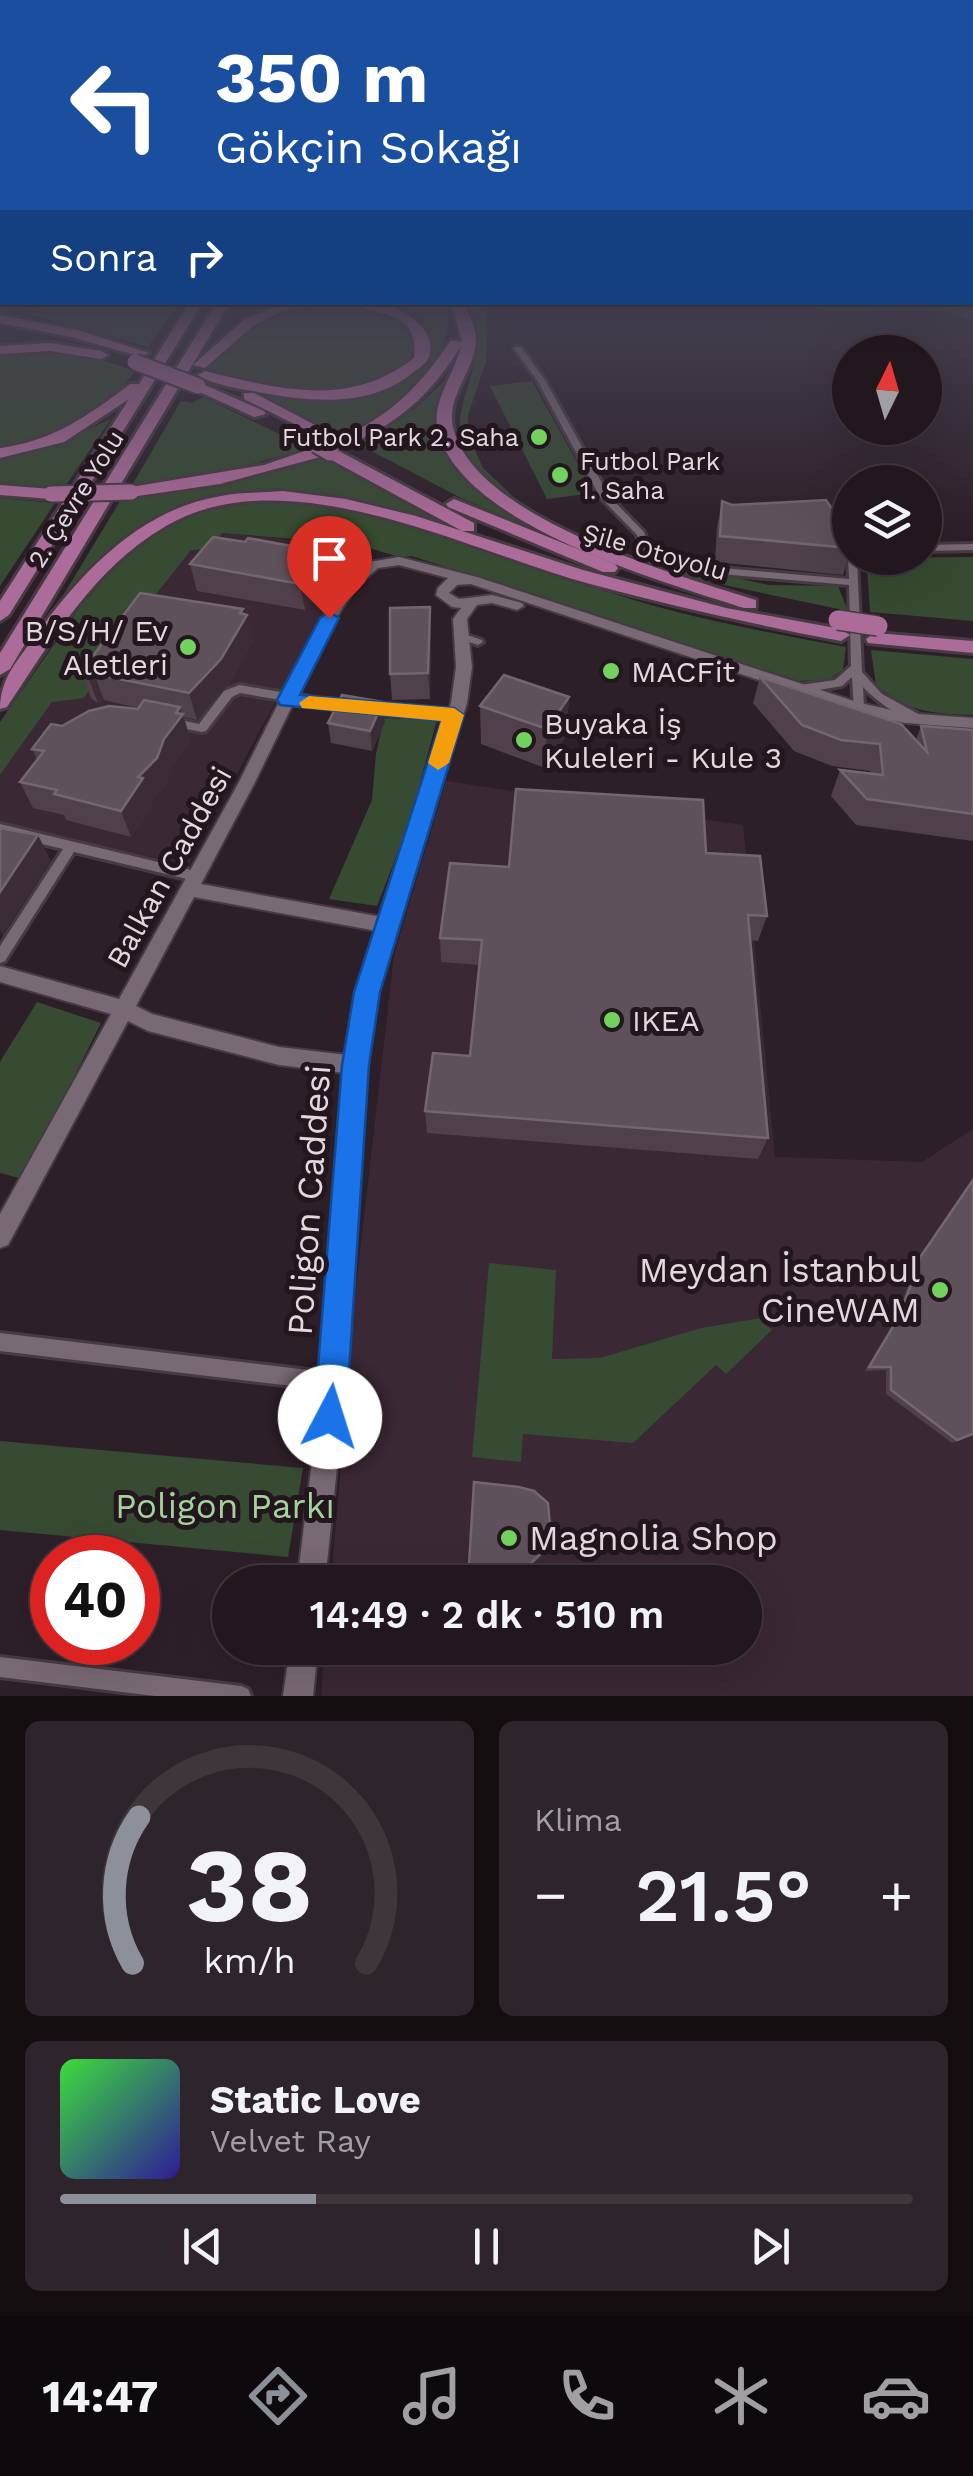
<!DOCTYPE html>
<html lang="tr">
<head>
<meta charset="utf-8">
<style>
	body { margin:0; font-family:"Work Sans",sans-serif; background:#2e242b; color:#f1f3f6; height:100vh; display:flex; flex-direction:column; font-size:38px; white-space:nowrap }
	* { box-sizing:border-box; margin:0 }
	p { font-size:32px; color:#a29fa4 }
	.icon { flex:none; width:55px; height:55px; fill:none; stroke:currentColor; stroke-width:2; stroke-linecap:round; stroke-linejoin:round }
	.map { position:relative; height:1696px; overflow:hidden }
	.drawer { display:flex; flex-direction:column; gap:25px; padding:25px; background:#130d10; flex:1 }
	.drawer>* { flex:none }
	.banner { position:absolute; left:0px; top:0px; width:975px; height:305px; box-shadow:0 10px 40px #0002,0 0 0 2px #3f363c; background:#1a4fa0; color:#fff; overflow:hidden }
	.needle { width:65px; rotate:5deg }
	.buttons { position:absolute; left:832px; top:335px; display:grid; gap:20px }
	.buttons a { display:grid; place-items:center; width:110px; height:110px; border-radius:50%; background:#22171e; box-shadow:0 10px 40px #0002,0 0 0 2px #3f363c; font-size:50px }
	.speed { position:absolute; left:30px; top:1535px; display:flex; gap:20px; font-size:50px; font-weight:700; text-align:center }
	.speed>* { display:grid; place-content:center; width:130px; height:130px; border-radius:50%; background:#22171e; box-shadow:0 10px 40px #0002,0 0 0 2px #3f363c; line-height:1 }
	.speed .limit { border:15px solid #d22; background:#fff; color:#111 }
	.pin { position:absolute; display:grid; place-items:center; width:85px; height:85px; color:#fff; margin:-102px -42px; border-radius:50% 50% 50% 0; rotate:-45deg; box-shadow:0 0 10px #0007 }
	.pin .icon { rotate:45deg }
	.me { position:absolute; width:110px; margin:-55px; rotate:5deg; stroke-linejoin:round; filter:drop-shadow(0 0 8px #0008) }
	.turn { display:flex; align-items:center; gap:35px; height:210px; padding:0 50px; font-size:45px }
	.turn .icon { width:130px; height:130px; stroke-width:2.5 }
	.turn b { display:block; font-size:70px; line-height:85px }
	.then { display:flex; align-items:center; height:95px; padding:0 50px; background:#0003; gap:20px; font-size:38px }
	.big { font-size:75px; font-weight:600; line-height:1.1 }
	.drawer .card { flex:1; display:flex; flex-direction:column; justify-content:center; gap:15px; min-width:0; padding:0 35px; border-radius:15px; background:#2e242b }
	.drawer .dial { align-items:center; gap:0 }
	.dial svg { height:260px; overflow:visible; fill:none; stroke:#3f363c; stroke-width:7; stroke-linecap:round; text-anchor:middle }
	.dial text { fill:#f1f3f6; stroke:none }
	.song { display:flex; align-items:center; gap:30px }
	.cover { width:120px; height:120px; border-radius:15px; background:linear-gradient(135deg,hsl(120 70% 55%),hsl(250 70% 35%)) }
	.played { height:10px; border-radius:5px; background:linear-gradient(90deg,#8c9099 30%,#3f363c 30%) }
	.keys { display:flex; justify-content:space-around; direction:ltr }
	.heat { display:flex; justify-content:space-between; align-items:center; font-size:55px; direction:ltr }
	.drawer .tiles { flex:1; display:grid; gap:25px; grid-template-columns:1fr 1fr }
	.card:last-child { grid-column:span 2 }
	.trip { position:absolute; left:212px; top:1565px; width:550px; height:100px; border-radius:50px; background:#22171e; box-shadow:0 10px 40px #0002,0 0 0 2px #3f363c; font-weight:600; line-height:100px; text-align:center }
	.dock { display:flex; height:160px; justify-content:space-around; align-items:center; background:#0e090c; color:#a29fa4 }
	.dock .icon { width:70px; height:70px }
	.dock .active { color:#8c9099 }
	.dock b { font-size:45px; color:#f1f3f6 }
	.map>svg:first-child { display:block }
	.built { fill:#3a2834 }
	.green { fill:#364b31 }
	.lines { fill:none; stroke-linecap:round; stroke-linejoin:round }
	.street-casing { stroke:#463b42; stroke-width:6 }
	.secondary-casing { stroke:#463b42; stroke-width:4 }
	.highway-casing { stroke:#463b42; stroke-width:6 }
	.street { fill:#796974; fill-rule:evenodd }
	.secondary { fill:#796974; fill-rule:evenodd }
	.highway { fill:#ac6c99; fill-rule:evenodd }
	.highway-bridge-far1-casing { stroke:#463b42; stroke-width:19; stroke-linecap:butt }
	.highway-bridge-casing { stroke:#463b42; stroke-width:22; stroke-linecap:butt }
	.highway-bridge-far1 { stroke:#ac6c99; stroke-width:15 }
	.highway-bridge { stroke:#ac6c99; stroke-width:19 }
	.wall { fill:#4f404a }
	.shaded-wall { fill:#3b2c36 }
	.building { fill:#5f515a; stroke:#73666f; stroke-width:2.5 }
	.route { fill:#1a73e8; stroke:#114b97; stroke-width:2.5 }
	.slow { fill:#f59e0b }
	.poi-dot { fill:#72d25d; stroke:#23161f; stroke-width:4 }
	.labels { text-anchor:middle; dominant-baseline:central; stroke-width:10; stroke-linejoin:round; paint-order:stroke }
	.far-poi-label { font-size:25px; fill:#e2d8de; stroke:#23161f; text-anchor:end }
	.far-street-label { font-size:25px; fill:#e2d8de; stroke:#23161f }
	.poi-label { font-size:30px; fill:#e2d8de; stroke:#23161f; text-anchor:start }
	.street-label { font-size:30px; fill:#e2d8de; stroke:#23161f }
	.near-street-label { font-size:35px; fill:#e2d8de; stroke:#23161f }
	.near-poi-label { font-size:35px; fill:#e2d8de; stroke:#23161f; text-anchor:end }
	.near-park-label { font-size:35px; fill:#a4d29b; stroke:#23161f }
</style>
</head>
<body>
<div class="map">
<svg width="973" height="1696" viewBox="0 0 973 1696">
	<rect width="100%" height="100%" fill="#2d1f28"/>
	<g class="built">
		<path d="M222,533L372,547L330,601L188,864L0,826V775L52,702L142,612L191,549Z"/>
		<path d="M446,781L743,825L775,1157L922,1162L973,1129V1696H321L325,1648H745V1582H331L357,1279L394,955Z"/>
	</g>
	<g class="green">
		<path d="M973,293V319L925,310L824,311L801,303L972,302Z"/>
		<path d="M14,303H179L148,347L35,316Z"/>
		<path d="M370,303H448C456,372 393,411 338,436L257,393C300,400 444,406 427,331L399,310Z"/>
		<path d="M466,303H487L486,361L468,415L469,437L483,468L522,505C396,421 508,389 466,303Z"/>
		<path d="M317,304C359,304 380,307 415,331V357C363,414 268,389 205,368C238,328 265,312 317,304Z"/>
		<path d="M44,349L78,352L135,371C96,423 62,434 0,449V353Z"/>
		<path d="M451,375C445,391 436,409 437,427C441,486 535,524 580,548L463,499L356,443L414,409Z"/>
		<path d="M532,381L594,493L547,499L490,386Z"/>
		<path d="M203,397L308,448L215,475L131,487L181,401L191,403Z"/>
		<path d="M111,419L64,488L0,484V456L62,441Z"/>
		<path d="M321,456L455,529C422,522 392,508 359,501C262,478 160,499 88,571C74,586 62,603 49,619L120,501L228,485Z"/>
		<path d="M270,497C403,504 525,568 651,605C715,623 781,635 846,647L843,669L829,680L799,681L412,556L399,557L356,544L222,533L210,549L191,550L142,612L84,698L52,702L0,775V722L80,607L130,549L168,524L213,506Z"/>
		<path d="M0,498L55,503L0,586Z"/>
		<path d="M622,553L769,585L838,586L848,611L672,574Z"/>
		<path d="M973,557V621L870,612L867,567L873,558Z"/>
		<path d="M871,650L973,659V715C929,713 911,713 876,685Z"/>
		<path d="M384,718L437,720L409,823L377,906L329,899L372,800L376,754Z"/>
		<path d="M37,1002L101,1023L23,1179L0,1173V1062Z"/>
		<path d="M489,1263L556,1270L552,1359L600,1358L701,1328L761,1318L772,1330L726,1374L716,1365L633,1443L523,1434L521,1462L472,1457Z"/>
		<path d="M0,1441L303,1468L288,1557L0,1530Z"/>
	</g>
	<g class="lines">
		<g class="street-casing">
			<g id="street">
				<path d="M515,347H521L545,380L609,496L644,532L650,548L722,568L849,579L848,558L850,556V558H857L862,672L882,694L922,716L924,719L922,722C903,721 876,701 863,687L864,708L858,712L854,711L852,677L842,686L801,693L796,689L801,685L835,680L851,666L849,585L721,574L643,552L637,535L600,497L537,380L514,349Z"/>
				<path d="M973,544V550L925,551V545Z"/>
				<path d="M461,633L482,640L483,642L478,645L457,638L456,636Z"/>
				<path d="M239,685L351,704L357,708L351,712L240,693L232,697L206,731L202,732L171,726L165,722L171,718L199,724L224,691Z"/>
				<path d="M371,706L453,711L459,715L453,719L367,713L365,710Z"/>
				<path d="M0,824L195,871L200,872L201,876L200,880L195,881L74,852L5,961L0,963V946L63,849L0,834Z"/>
				<path d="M0,1333L334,1373L340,1376L343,1382L340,1388L334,1391L0,1351Z"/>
				<path d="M0,1657L241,1686L248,1689L251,1696H155L0,1677Z"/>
			</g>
		</g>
		<g class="secondary-casing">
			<g id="secondary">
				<path d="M399,557L477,577L860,703L905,713L973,718V728L905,723L858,713L471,584L457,585L449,593L459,599L492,595L522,603L524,606L517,610L492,603L477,605L467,619L472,667L467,703L377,992L366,1065L346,1382L325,1582H297L322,1382L345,1073L279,1065L148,1031L128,1021L8,1245L0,1248V1214L111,1014L0,982V966L119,999L238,784L316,628L346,581L369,562ZM399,565L448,578L438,588L436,595L452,607L461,608L453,619L456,667L451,703L382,917L201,884L254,784L330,628L356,587L378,568ZM194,897L377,931L357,992L347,1055L279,1047L152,1014L136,1006Z"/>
				<path d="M290,1648H318L313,1696H283Z"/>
			</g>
		</g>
		<g class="highway-casing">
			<g id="highway">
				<path d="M0,293H2V302L0,301Z"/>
				<path d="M190,302H203L9,615L0,621V601L129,399L64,442L0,458V448C53,441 88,416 130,384H139Z"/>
				<path d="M217,302H230L10,669L0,675V653Z"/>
				<path d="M288,302H318L281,312L254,325L205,368L193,365L245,319Z"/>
				<path d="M348,302C358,302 369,301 379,303C401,306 441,330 428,359C425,365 416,370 411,374C371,407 311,402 264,393C243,389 214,386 198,375L205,371C279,389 349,409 414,358C420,309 377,317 348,302Z"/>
				<path d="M451,302H464C468,314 476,326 476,339C476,369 446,396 453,427C473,518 677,575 756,600V608H744C662,581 454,523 437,426C433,399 456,371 461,346C428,399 395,426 337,450L474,523V531H462L324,456L220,484L131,497L123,492L131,487L264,465L331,442L244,399V393H254L340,438C390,417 422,384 451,340L462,342Z"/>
				<path d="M0,315L78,330L149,353L142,357L71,337L0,323Z"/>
				<path d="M50,343L101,351L108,355L101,359L50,351L0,354V346Z"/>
				<path d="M198,382L264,411L266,414L254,417L193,389V383Z"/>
				<path d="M0,485L51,489L59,494L51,499L0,495Z"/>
				<path d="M283,491L346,499L416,516L583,570L726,608L841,629L850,635L841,641C756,625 673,606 590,584C468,551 287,455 166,526C94,568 52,640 7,707L0,709C0,678 18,660 36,635C81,572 141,509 221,496C241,492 263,493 283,491Z"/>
				<path d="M454,499L615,564L618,568L615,572H603L448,507L446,504Z"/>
				<path d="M875,633L973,641V653L868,643L866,639Z"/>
			</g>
		</g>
		<use href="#street" class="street"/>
		<use href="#secondary" class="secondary"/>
		<use href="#highway" class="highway"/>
		<g class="highway-bridge-far1-casing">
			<g id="highway-bridge-far1">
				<path d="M135,362L198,386"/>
				<path d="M316,445L330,453"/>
				<path d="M51,494L131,492"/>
			</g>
		</g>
		<g class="highway-bridge-casing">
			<path id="highway-bridge" d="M838,620L878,626"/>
		</g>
		<use href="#highway-bridge-far1" class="highway-bridge-far1"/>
		<use href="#highway-bridge" class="highway-bridge"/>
	</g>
	<g class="wall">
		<path d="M722,501L850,543V551L843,575L715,562L717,527Z"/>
		<path d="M292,550L320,555L324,581L305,610L197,591L190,564Z"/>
		<path d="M244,614L253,641L228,685L197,720L184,717L191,741L172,765L166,784L151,800L153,805L131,837L66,820L64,815L33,808L20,782L37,760L32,749L62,726L139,708L104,700L98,703L91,698L81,672Z"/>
		<path d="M431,633L430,699L392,700L390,674Z"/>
		<path d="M760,677L916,740L921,726L973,730V841L856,825L831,796L840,770L870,773V771L832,766L794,751L753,703Z"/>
		<path d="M569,697L566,736L545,768L481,744L480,706Z"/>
		<path d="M383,702L385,722L372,751L331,743L328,723Z"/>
		<path d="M706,853L767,916L758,941L750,940L768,1138L758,1159L427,1133L425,1111L470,1056L480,965L441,962L440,938L509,867Z"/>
		<path d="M973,1178V1435L952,1443L886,1394V1370L865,1371L896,1319L917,1260Z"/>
	</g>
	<g class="shaded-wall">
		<path d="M320,555L324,581L305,610L300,584Z"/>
		<path d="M430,607L431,633L430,699L428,673Z"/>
		<path d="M243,609L245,618L247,615L253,641L228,685L197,720L189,693Z"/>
		<path d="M94,674L104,700L98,703L88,677Z"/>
		<path d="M569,697L566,736L545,768L547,729Z"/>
		<path d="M383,702L385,722L372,751L370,731Z"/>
		<path d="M180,707L191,741L172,765L166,784L151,800L153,805L131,837L121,811L138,777L164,739Z"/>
		<path d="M38,835L51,861L3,935L0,930V892Z"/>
		<path d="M551,1538L543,1558L517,1582H511Z"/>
	</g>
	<g class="building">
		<path d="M826,500L848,532L850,548L720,536L722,501L732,505Z"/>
		<path d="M213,537L245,542L248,538L291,546L289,549L320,555L300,584L190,564Z"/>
		<path d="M140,593L243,609L240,613L247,615L221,659L189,693L94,674L88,677L81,672Z"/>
		<path d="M430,607L428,673L390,674V608Z"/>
		<path d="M504,675L569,697L547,729L480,706Z"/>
		<path d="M760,677L901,724L927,752L921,726L973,730V814L867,799L840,770L883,775L880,744L841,740L802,725Z"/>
		<path d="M342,695L383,702L370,731L328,723Z"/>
		<path d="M144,700L180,707L176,713L183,714L164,739L157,758L138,777L143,778L121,811L54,794L57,790L20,782L44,751L32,749L51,724L62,726L89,711L109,706L138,709Z"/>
		<path d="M516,789L703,800L706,853L760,856L767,916L748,915L768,1138L425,1111L433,1053L470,1056L482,940L440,938L450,863L509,867Z"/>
		<path d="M0,828L38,835L0,892Z"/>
		<path d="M973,1180V1434L957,1440L891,1390V1367H869L900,1315L921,1256Z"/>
		<path d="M474,1482L519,1487L534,1491L548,1503L551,1538L546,1549L511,1582H468Z"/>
	</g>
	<linearGradient id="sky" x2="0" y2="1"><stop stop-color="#191116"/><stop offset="0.55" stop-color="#464253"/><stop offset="1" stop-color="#464253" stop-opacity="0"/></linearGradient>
	<rect width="973" height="531" fill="url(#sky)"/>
	<path class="route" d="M329,612L339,618L300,695L454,708L464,715L380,992L369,1065L346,1417L342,1429L330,1433L318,1429L314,1417L342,1065L354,992L441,721L280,705L277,700L320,618Z"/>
	<path class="slow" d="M309,696L454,708L464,715L449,763L438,770L428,763L441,721L302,708L299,703Z"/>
	<g class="poi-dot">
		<circle cx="539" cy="437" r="10"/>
		<circle cx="560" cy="475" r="10"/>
		<circle cx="188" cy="647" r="10"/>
		<circle cx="611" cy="671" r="10"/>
		<circle cx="524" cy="740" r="10"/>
		<circle cx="612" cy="1020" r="10"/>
		<circle cx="940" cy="1290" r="10"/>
		<circle cx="509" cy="1538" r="10"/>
	</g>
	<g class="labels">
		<g class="far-poi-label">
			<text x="519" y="437">Futbol Park 2. Saha</text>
			<text x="580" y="461" text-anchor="start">Futbol Park<tspan x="580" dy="29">1. Saha</tspan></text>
		</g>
		<g class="far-street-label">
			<text transform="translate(76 499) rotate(-58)">2. Çevre Yolu</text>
			<text transform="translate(655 552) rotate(16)">Şile Otoyolu</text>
		</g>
		<g class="poi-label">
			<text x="168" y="630" text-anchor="end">B/S/H/ Ev<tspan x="168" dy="34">Aletleri</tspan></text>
			<text x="631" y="671">MACFit</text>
			<text x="544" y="723">Buyaka İş<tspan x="544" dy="34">Kuleleri - Kule 3</tspan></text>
			<text x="632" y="1020">IKEA</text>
		</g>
		<g class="street-label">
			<text transform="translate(169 867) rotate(-61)">Balkan Caddesi</text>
		</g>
		<g class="near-street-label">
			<text transform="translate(309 1200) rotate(-86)">Poligon Caddesi</text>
		</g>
		<g class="near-poi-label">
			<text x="920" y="1270">Meydan İstanbul<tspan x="920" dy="40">CineWAM</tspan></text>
			<text x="529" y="1538" text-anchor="start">Magnolia Shop</text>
		</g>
		<g class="near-park-label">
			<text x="225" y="1506">Poligon Parkı</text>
		</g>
	</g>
</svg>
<div class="buttons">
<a><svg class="needle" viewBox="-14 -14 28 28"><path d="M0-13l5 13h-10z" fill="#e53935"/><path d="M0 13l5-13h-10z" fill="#a29fa4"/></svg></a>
<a><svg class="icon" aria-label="layers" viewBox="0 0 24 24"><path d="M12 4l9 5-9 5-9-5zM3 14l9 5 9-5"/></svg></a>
</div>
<div class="speed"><div class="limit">40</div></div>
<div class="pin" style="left:329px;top:618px;background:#d93025"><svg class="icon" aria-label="arrive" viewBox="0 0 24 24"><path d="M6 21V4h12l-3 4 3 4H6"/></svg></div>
<svg class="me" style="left:330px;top:1417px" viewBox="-20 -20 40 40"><circle r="19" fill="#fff"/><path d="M0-13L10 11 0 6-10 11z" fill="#1a73e8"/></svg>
<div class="trip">14:49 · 2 dk · 510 m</div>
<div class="banner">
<div class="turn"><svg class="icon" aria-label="left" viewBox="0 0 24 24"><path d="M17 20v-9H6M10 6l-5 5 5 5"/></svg><div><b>350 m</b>Gökçin Sokağı</div></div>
<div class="then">Sonra<svg class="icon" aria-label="right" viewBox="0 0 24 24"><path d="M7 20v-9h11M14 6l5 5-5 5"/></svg></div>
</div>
</div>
<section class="drawer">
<div class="tiles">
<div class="card dial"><svg viewBox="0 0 100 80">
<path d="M14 69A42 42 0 1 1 86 69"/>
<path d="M14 69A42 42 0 0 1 16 24" stroke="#8c9099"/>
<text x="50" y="56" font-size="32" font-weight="700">38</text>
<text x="50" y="72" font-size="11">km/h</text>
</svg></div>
<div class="card"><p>Klima</p>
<div class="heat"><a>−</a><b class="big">21.5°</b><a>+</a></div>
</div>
<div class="card">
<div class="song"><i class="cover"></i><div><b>Static Love</b><p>Velvet Ray</p></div></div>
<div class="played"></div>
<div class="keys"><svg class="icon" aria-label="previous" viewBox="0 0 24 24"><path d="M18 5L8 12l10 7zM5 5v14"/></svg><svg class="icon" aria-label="pause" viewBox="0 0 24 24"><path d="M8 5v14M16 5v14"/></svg><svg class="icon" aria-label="next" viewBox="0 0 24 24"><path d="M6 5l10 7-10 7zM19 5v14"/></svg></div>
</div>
</div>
</section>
<nav class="dock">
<b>14:47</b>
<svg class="icon active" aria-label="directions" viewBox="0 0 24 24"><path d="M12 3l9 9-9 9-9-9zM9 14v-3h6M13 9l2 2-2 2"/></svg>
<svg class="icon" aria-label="music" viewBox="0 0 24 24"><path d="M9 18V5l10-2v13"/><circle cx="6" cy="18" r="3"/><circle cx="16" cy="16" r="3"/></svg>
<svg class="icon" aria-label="phone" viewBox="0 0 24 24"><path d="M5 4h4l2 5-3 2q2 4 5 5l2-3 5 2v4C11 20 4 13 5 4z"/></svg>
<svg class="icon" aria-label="climate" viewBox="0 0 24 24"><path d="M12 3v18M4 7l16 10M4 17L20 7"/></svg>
<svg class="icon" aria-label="car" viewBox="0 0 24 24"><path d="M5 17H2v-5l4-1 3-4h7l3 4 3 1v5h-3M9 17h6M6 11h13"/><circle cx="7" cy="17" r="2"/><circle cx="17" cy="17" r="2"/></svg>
</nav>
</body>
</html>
